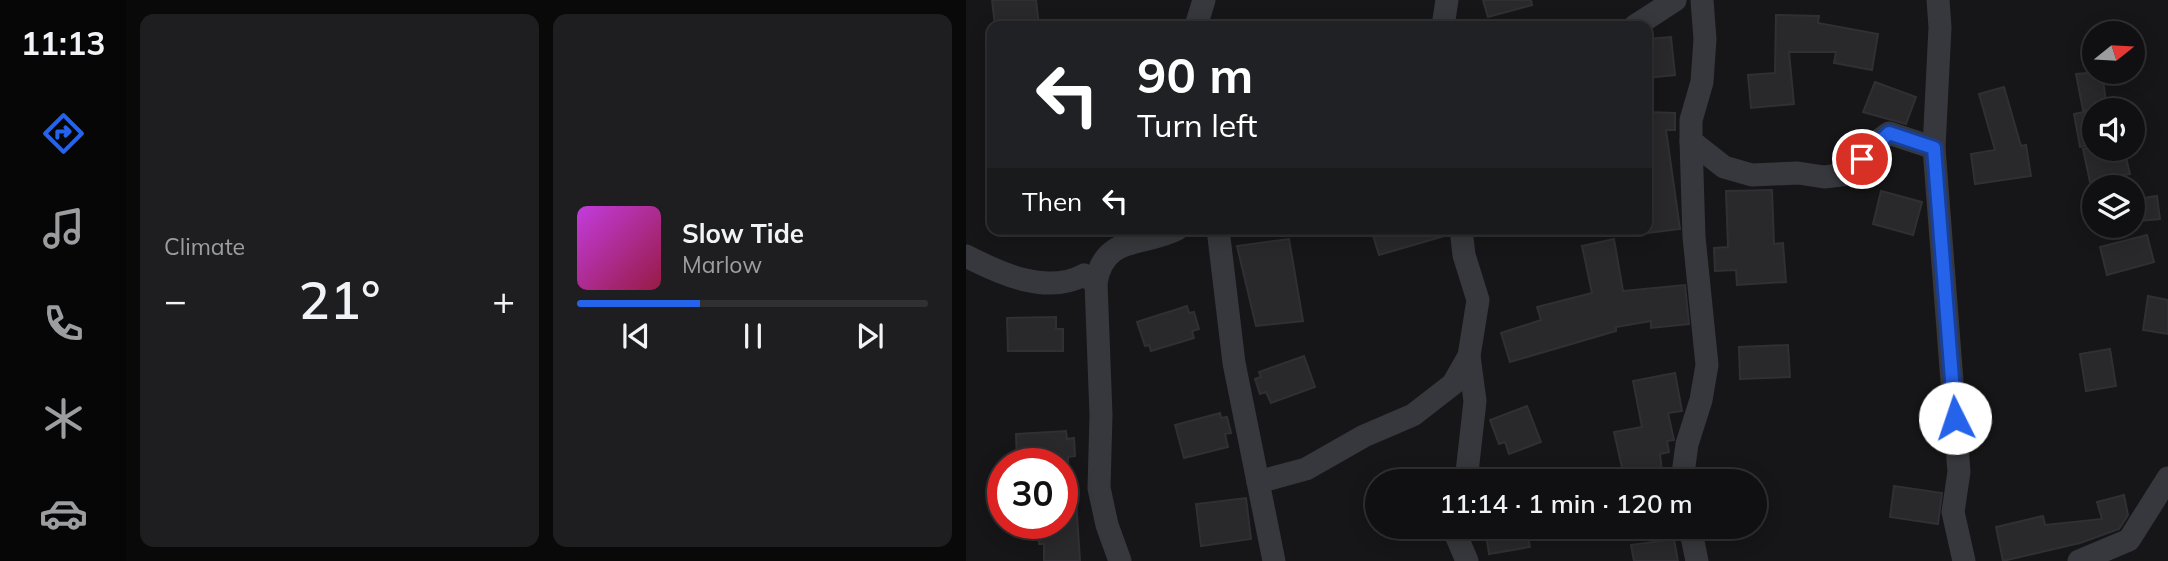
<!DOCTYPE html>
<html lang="en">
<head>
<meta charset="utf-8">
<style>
	body { margin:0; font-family:Mulish,sans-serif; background:#1e1e20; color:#f1f3f6; height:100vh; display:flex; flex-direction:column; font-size:26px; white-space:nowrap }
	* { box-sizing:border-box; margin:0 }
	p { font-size:23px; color:#9c9d9f }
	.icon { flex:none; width:38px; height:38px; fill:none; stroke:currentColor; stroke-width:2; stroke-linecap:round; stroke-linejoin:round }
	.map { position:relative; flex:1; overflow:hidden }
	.details { display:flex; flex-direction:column; gap:14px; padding:14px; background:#09090a; width:840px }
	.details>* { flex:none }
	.guide { position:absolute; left:21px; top:21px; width:665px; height:214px; border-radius:14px; box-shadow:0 4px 18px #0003,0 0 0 2px #303032; background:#202124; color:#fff; overflow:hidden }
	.needle { width:46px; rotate:72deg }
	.tools { position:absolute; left:1116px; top:21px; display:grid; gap:14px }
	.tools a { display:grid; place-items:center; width:63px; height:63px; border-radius:50%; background:#101012; box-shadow:0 4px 18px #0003,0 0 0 2px #303032; font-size:35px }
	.speed { position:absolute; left:21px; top:448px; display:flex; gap:14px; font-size:35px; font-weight:700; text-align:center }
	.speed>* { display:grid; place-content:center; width:91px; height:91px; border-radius:50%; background:#101012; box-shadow:0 4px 18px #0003,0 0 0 2px #303032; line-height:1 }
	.speed .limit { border:10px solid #d22; background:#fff; color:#111 }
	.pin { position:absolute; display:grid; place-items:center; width:60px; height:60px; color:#fff; margin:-30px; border:4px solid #fff; border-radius:50%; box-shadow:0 2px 7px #0007 }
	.me { position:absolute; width:77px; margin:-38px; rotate:356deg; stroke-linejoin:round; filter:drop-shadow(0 0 5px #0008) }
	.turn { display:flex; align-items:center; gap:24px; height:147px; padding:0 35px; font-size:32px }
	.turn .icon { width:91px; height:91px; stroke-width:2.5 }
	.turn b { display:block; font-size:49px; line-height:60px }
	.then { display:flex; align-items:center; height:66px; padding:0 35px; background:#0003; gap:14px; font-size:26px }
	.big { font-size:52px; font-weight:600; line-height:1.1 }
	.details .tile { flex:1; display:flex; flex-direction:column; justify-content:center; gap:10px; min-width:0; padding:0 24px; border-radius:14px; background:#1e1e20 }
	.song { display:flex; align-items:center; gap:21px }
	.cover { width:84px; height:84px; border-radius:10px; background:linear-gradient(135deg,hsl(290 70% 55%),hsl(340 70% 35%)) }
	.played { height:7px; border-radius:4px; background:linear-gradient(90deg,#2563eb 35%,#303032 35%) }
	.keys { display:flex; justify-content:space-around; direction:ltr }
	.heat { display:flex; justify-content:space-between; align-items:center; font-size:38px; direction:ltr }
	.details .tiles { flex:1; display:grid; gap:14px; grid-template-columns:repeat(2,1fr) }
	.trip { position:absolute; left:399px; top:469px; width:402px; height:70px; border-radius:35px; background:#101012; box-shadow:0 4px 18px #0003,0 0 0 2px #303032; font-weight:600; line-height:70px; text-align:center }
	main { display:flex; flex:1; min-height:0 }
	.tabs { display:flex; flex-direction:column; width:126px; justify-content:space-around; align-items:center; background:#060607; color:#9c9d9f }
	.tabs .icon { width:49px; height:49px }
	.tabs .on { color:#2563eb }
	.tabs b { font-size:32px; color:#f1f3f6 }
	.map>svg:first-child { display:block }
	.building { fill:#29292c; stroke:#303034; stroke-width:2 }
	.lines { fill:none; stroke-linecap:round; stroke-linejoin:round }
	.street { stroke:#37383d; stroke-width:23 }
	.route-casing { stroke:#184099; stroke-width:18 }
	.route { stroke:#2563eb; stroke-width:12 }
</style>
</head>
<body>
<main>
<nav class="tabs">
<b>11:13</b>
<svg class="icon on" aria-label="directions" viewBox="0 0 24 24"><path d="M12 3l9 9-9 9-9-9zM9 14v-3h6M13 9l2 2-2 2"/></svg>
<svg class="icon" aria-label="music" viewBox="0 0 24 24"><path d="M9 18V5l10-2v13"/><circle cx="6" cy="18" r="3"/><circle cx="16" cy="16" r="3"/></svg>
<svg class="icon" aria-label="phone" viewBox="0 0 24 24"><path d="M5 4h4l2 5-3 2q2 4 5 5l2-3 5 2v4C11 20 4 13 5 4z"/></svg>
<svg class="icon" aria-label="climate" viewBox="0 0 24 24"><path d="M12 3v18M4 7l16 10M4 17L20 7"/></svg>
<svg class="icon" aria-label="car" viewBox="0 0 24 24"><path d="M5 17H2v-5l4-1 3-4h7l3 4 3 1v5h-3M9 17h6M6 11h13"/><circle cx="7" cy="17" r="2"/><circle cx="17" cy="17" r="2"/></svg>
</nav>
<section class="details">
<div class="tiles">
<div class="tile"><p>Climate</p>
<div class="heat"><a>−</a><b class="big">21°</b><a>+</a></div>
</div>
<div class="tile">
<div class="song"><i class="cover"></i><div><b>Slow Tide</b><p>Marlow</p></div></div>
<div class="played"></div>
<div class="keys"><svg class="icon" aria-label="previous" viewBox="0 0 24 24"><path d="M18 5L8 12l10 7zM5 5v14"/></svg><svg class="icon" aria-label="pause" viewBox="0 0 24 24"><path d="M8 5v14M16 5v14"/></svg><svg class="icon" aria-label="next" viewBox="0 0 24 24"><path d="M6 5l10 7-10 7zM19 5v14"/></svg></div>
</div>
</div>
</section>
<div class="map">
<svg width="1202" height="561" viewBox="0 0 1202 561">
	<rect width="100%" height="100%" fill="#161618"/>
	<g class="building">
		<path d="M26,0H70L73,26H29Z"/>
		<path d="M517,0H565L566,5L522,17Z"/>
		<path d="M810,15L853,16L852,23L912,34L906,70L868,63L870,52H823L828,104L785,108L782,75L809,73Z"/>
		<path d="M705,37L709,75L681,78V39Z"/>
		<path d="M1136,72L1141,110H1129V145L1114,147L1108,114L1127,110H1117L1110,74Z"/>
		<path d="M909,82L950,97L940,124L897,112Z"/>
		<path d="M1038,87L1055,146L1060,145L1065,176L1009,184L1005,154L1029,150L1013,94Z"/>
		<path d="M681,112L709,113V130H700L714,229L681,233Z"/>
		<path d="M1117,149H1158L1164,174L1124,182Z"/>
		<path d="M806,190L808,244L817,243L820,282L771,285L770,270L749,271L748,248L762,247L760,191Z"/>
		<path d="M915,191L956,202L947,235L907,224Z"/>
		<path d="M1191,196L1194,219L1173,221L1171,199Z"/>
		<path d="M405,229H481L482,235L413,255Z"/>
		<path d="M1181,235L1188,262L1141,275L1134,247Z"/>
		<path d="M323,239L337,321L290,326L271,246Z"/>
		<path d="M648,239L657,291L719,285L723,324L685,328V321L650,327V331L544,362L535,333L575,320L571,307L626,293L616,246Z"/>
		<path d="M1182,296L1202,300V334L1177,330Z"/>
		<path d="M221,306L223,313L228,312L233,329L226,331L228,338L185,351L183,345L179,346L171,322Z"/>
		<path d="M90,317V329H97V351H42L41,318Z"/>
		<path d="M822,345L824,377L774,379L773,347Z"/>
		<path d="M1144,349L1150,386L1120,391L1114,354Z"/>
		<path d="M338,356L349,387L305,403L300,392L294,394L289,379L295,377L293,372Z"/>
		<path d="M709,373L716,411L702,413L708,440L701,441L703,452L694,454L697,481H659L648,432L676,427L667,381Z"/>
		<path d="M561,406L575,442L543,454L539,442L533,444L524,420Z"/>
		<path d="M254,413L255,418L261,417L265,433L259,434L262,447L218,458L209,425Z"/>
		<path d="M100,431L101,439L108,438L109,456L102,457V464H51L50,434Z"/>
		<path d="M109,483L114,561H78V544H73L72,523H96V484Z"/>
		<path d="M928,486L976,493L972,524L924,517Z"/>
		<path d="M1158,495L1162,515L1153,529L1114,543L1037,561L1030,527L1077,516L1079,525L1136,519L1131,502Z"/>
		<path d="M280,498L285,539L235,546L230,504Z"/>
		<path d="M519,527H560L564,547L523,554Z"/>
		<path d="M708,539L712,561H668L665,545Z"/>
	</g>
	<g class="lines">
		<g class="street">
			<path d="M972,0L974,27L968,148L993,472L987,512L998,561"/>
			<path d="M230,26L238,0"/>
			<path d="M477,26L481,0"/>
			<path d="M669,26L709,0"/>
			<path d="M725,141L758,167L786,175L832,173L858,177L883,174L908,144L923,133L968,148"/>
			<path d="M252,229L268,363L308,561"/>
			<path d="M0,256C35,274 81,295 118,275L130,283"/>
			<path d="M500,481L509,401L503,356"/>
			<path d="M716,481L721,444L735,400L741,365L728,237L725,141V120L736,82L739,39L736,0"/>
			<path d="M292,482L340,469L398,436L447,415L487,384L503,356L512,300L498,255L495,229"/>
			<path d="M491,527L490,535L501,561"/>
			<path d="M724,527L731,561"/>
			<path d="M154,561L141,525L133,488L135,415L130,283C138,234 177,247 211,229"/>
			<path d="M1113,561L1163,540L1202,478"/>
		</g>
	</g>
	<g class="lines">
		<g class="route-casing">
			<path id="route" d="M896,159L923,133L968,148L989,418"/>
		</g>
		<use href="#route" class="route"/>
	</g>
</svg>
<div class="tools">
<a><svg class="needle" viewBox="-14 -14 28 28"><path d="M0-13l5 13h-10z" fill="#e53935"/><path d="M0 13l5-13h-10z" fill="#9c9d9f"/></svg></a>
<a><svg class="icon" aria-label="sound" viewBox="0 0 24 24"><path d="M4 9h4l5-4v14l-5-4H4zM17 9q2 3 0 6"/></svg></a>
<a><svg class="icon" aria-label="layers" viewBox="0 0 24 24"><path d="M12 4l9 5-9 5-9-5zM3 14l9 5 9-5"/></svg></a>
</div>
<div class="speed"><div class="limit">30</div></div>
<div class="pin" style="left:896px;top:159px;background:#d93025"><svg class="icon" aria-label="arrive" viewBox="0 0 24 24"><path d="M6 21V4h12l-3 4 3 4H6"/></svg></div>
<svg class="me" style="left:989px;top:418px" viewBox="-20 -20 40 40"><circle r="19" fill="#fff"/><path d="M0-13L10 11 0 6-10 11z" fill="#2563eb"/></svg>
<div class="trip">11:14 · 1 min · 120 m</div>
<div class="guide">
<div class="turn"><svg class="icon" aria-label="left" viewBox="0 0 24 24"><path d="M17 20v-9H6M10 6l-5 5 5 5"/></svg><div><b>90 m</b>Turn left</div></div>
<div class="then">Then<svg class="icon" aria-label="left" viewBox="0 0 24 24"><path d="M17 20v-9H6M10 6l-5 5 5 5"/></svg></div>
</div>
</div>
</main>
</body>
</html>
